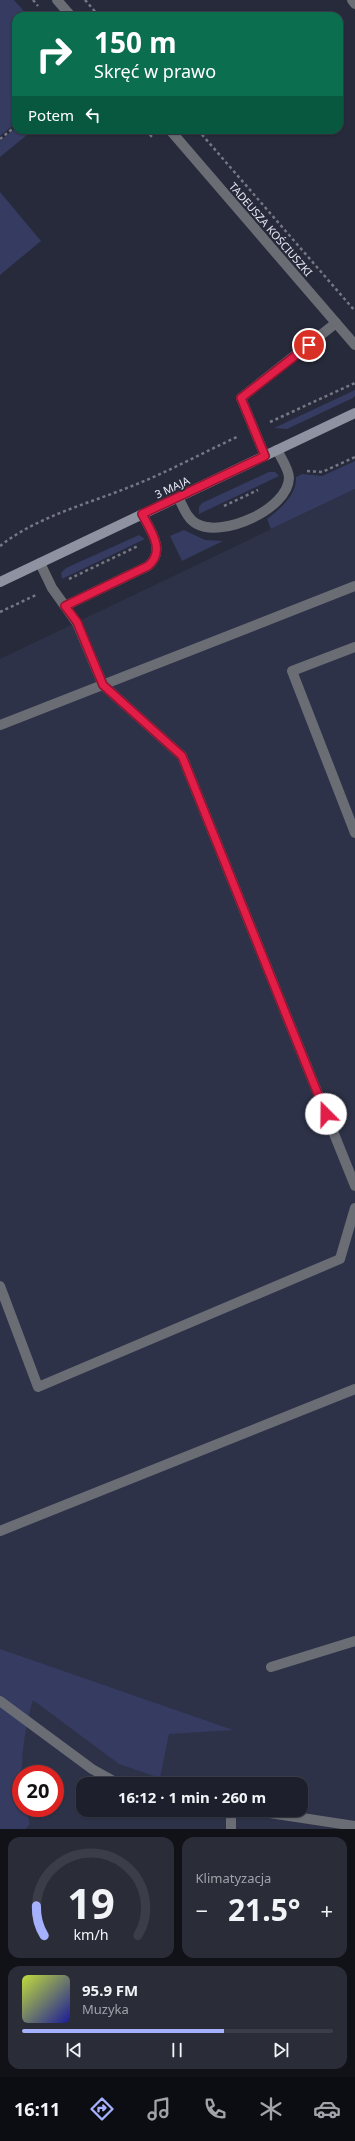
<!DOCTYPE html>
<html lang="pl">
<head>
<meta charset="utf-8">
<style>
	body { margin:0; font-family:"Noto Sans",sans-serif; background:#2a2d38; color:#f1f3f6; height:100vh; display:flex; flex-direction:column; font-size:15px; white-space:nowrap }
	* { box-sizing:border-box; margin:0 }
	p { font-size:13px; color:#a0a3a9 }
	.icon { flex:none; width:22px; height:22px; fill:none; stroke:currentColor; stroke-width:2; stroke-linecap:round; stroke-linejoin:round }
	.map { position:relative; height:1829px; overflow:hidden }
	.side { display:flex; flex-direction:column; gap:8px; padding:8px; background:#101218; flex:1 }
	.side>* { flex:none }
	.banner { position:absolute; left:12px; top:12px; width:331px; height:122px; border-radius:12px; box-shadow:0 1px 3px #0004,0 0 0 1px #3b3e48; background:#0b6e4f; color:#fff; overflow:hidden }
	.speed { position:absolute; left:12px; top:1765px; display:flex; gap:8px; font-size:20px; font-weight:700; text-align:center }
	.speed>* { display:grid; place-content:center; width:52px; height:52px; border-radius:50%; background:#1d202c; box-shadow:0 1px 3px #0004,0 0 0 1px #3b3e48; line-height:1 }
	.speed .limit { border:6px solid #d22; background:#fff; color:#111 }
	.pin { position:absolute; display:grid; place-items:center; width:34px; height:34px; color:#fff; margin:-17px; border:2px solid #fff; border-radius:50%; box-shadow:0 1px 4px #0007 }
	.me { position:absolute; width:44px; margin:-22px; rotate:338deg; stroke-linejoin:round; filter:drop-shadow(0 0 3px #0008) }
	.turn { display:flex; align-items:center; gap:14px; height:84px; padding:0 16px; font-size:18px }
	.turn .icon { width:52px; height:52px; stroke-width:2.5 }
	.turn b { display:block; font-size:28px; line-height:34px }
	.then { display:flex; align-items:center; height:38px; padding:0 16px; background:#0003; gap:8px; font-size:15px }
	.big { font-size:30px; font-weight:700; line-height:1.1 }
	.side .card { flex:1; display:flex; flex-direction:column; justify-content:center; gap:6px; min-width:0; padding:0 14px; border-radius:12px; background:#2a2d38 }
	.side .dial { align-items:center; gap:0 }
	.dial svg { height:104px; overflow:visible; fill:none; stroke:#3b3e48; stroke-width:7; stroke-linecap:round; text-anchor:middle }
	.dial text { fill:#f1f3f6; stroke:none }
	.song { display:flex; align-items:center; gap:12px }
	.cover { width:48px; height:48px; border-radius:6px; background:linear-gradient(135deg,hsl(70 70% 55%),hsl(240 70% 35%)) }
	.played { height:4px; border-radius:2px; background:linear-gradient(90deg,#a5b1fc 65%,#3b3e48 65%) }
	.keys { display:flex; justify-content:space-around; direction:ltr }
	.heat { display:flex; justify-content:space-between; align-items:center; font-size:22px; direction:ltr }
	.side .tiles { flex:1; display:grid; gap:8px; grid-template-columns:1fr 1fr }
	.card:last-child { grid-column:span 2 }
	.trip { position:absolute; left:76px; top:1777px; width:232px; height:40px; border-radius:12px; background:#1d202c; box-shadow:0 1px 3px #0004,0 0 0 1px #3b3e48; font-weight:700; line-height:40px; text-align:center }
	.dock { display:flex; height:64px; justify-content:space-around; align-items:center; background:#0c0d12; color:#a0a3a9 }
	.dock .icon { width:28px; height:28px }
	.dock .selected { color:#a5b1fc }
	.dock b { font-size:18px; color:#f1f3f6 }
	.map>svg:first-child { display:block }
	.built { fill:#2e3248; fill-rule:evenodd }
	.green { fill:#353b61 }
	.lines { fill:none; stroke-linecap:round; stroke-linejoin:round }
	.path { stroke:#757785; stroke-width:2.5; stroke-dasharray:3 3; stroke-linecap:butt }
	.lane { stroke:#6b6d75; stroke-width:10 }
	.street { stroke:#6b6d75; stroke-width:10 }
	.secondary { stroke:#8f92a0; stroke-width:10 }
	.route-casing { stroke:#92132f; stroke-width:10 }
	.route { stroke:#e11d48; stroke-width:7 }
	.labels { text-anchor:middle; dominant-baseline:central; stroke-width:4; stroke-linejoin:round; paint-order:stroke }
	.street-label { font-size:11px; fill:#e7e9f4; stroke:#272a3a }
</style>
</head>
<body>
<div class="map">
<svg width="355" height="1829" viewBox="0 0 355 1829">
	<rect width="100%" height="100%" fill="#272a3a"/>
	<path class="built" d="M355,489V1829H26L30,1824L26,1808H55V1774H21V1782L20,1778L26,1721L0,1665V659ZM83,1784H301V1810H83Z"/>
	<g class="green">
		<path d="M0,0H14L28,16H16V123L0,136Z"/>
		<path d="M16,128V130H33L0,157V141Z"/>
		<path d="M0,192L41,241L0,275Z"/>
		<path d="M355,390V396L353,398L287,429L274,428Z"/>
		<path d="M355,461V489L271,529L267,519C280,509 297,495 296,477L302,474L322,476Z"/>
		<path d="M269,472H275L279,476L199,514V507L202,503Z"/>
		<path d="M184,530L205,540L223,541L182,561L170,536Z"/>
		<path d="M139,535L145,539L62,579L61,573L66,568Z"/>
		<path d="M0,1649L233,1730L169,1734L160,1778L119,1764L33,1700C22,1735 21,1771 21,1808H26L30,1824L26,1829H0Z"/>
	</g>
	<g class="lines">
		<g class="path">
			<path d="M33,0L38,6"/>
			<path d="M85,0L99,16"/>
			<path d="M146,130L152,137"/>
			<path d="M198,130L355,311"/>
			<path d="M0,139L16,126"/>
			<path d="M270,422L355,383"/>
			<path d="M307,471L322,472L355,457"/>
			<path d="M224,506L258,490"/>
			<path d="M0,546C38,516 88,504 132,486C168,472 202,453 237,437"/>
			<path d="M69,579L138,546"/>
			<path d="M0,612L36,595"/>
		</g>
		<g class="lane">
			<path d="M265,456L241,398L336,323"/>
			<path d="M178,497C183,506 187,519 197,524C223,538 288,509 289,478C289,469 281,458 277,450"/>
			<path d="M40,563L52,588L77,623L103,685L182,756L355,1186"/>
			<path d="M65,606L148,566C166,551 151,531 142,514"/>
			<path d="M355,647L292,671L355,833"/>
			<path d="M0,725L355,586"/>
			<path d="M0,1286L38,1387L340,1259L355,1208"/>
			<path d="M0,1531L355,1389"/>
			<path d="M271,1667L355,1641"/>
			<path d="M0,1701L92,1769L119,1784"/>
			<path d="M250,1810L355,1826"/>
			<path d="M231,1829V1810"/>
		</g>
		<g class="street">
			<path d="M57,0L71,16"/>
			<path d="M352,0L355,4"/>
			<path d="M170,130L355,345"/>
		</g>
		<path class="secondary" d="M0,582L355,413"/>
	</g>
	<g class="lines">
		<g class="route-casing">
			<path id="route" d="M309,345L241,398L265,456L142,514C151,531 166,551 148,566L65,606L77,622L103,685L182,756L326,1114"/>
		</g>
		<use href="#route" class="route"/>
	</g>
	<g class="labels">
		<g class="street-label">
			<text transform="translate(271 229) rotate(49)">TADEUSZA KOŚCIUSZKI</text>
			<text transform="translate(172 487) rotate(-25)">3 MAJA</text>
		</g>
	</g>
</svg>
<div class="speed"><div class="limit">20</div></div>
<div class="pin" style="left:309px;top:345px;background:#d93025"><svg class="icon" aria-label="arrive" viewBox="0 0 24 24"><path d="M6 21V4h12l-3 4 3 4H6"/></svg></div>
<svg class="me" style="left:326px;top:1114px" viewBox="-20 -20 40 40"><circle r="19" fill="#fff"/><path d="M0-13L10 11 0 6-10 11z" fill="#e11d48"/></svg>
<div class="trip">16:12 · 1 min · 260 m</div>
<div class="banner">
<div class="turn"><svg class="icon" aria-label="right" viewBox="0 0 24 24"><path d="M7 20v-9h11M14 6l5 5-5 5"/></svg><div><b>150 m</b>Skręć w prawo</div></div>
<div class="then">Potem<svg class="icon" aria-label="left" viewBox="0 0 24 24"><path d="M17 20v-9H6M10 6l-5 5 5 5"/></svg></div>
</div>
</div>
<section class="side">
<div class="tiles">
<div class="card dial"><svg viewBox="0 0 100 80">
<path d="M14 69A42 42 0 1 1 86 69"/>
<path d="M14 69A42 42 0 0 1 8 46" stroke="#a5b1fc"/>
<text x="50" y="56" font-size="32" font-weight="700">19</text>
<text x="50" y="72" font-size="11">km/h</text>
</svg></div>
<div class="card"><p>Klimatyzacja</p>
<div class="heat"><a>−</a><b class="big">21.5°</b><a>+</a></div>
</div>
<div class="card">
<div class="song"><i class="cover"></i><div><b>95.9 FM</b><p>Muzyka</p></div></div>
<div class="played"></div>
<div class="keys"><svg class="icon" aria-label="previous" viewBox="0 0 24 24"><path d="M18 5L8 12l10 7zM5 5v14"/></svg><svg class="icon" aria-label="pause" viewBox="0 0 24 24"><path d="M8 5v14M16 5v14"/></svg><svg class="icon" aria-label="next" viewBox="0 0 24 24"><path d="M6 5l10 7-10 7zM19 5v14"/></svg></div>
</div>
</div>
</section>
<nav class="dock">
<b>16:11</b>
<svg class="icon selected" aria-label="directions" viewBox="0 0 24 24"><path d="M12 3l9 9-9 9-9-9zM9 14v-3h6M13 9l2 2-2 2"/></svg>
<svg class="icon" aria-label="music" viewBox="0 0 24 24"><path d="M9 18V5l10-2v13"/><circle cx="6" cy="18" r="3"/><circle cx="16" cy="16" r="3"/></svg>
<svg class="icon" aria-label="phone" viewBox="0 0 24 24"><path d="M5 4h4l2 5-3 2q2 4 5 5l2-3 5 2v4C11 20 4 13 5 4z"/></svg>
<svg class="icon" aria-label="climate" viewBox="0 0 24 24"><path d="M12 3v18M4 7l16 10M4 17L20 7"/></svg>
<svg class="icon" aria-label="car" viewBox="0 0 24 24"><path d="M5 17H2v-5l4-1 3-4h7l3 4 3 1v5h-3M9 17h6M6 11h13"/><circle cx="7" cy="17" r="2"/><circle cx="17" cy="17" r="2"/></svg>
</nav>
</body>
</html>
